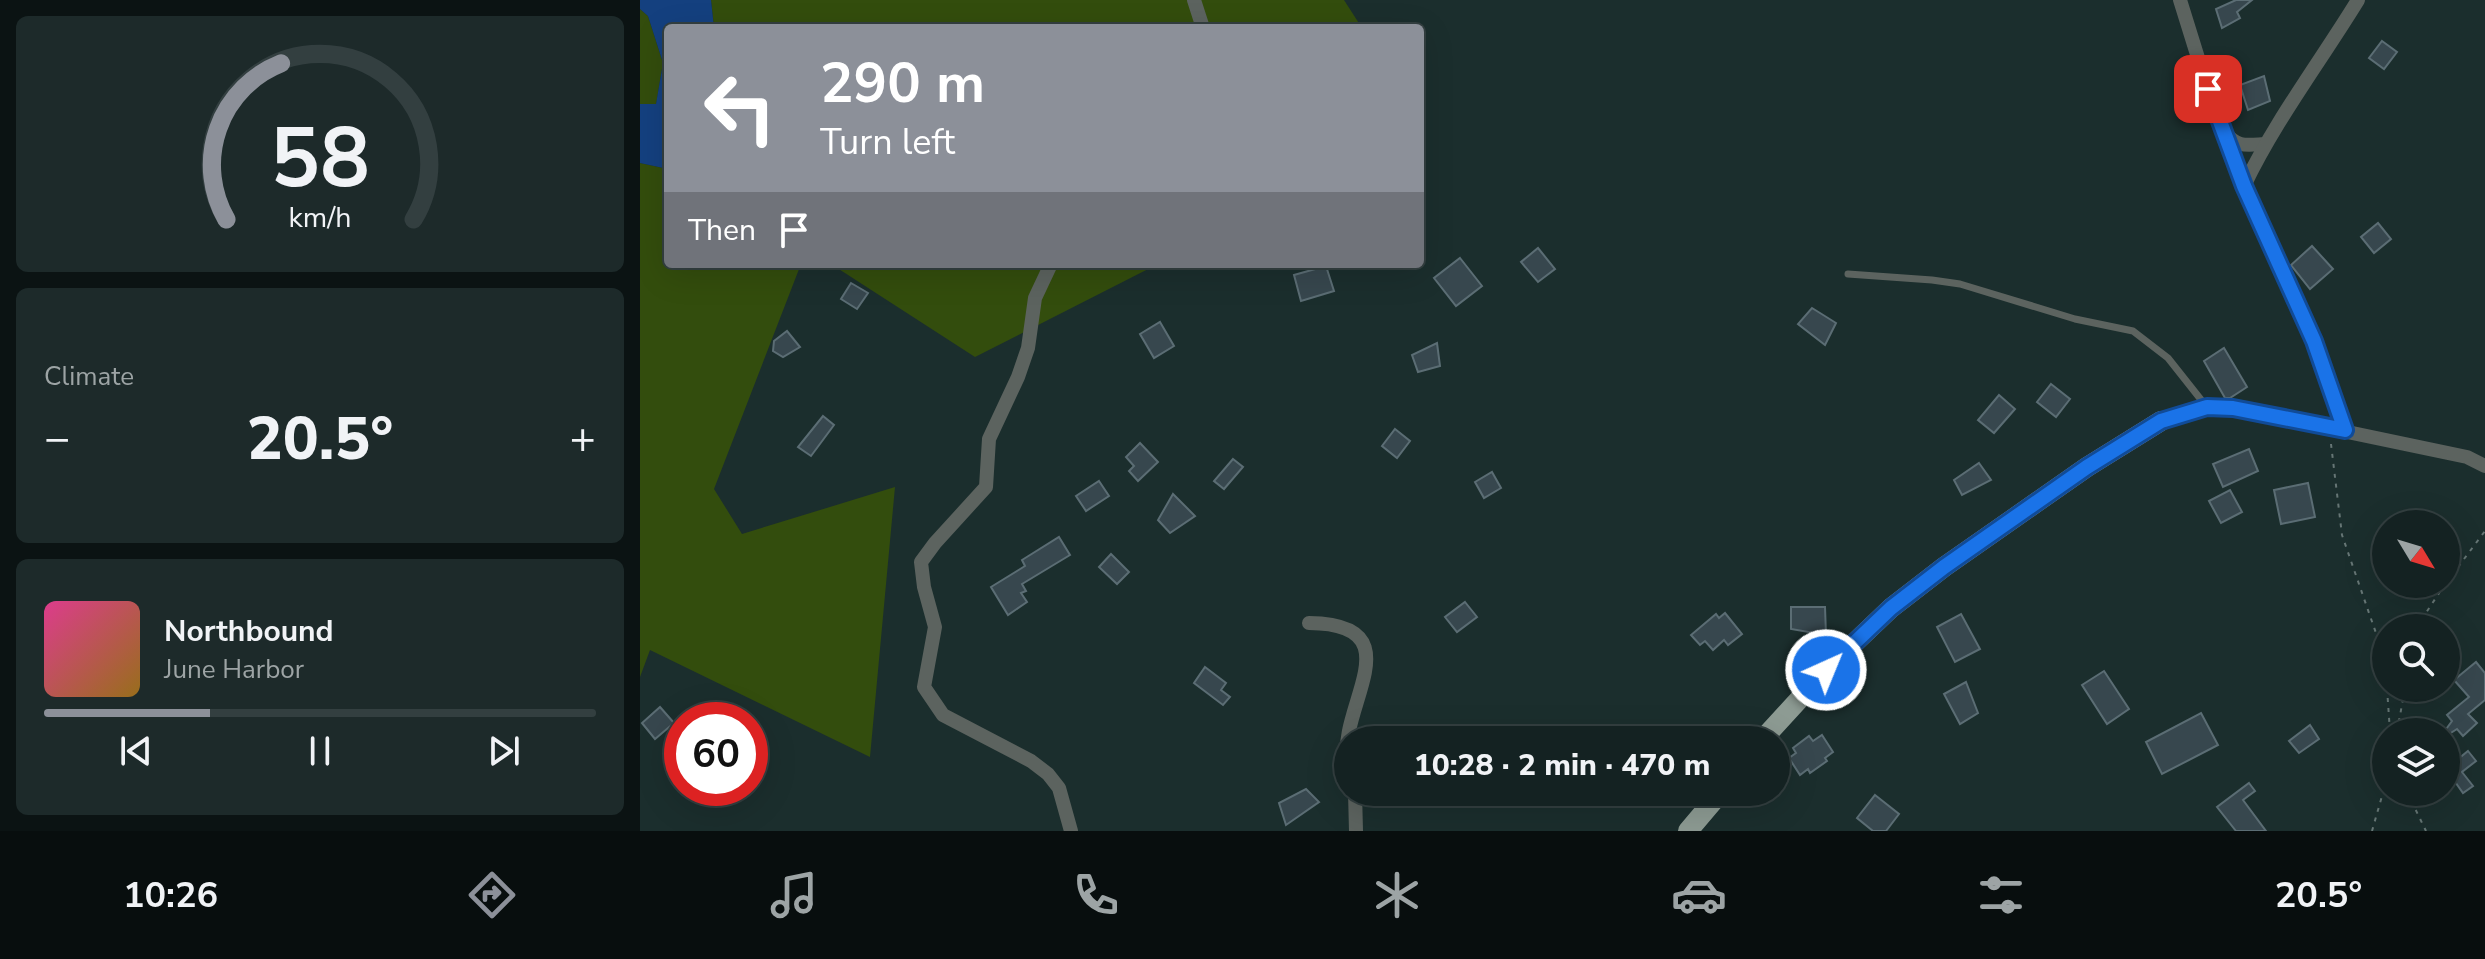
<!DOCTYPE html>
<html lang="en">
<head>
<meta charset="utf-8">
<style>
	body { margin:0; font-family:"Nunito Sans",sans-serif; background:#1d2a2a; color:#f1f3f6; height:100vh; display:flex; flex-direction:column; font-size:30px; white-space:nowrap }
	* { box-sizing:border-box; margin:0 }
	p { font-size:26px; color:#9da4a5 }
	.icon { flex:none; width:44px; height:44px; fill:none; stroke:currentColor; stroke-width:2; stroke-linecap:round; stroke-linejoin:round }
	.map { position:relative; flex:1; overflow:hidden }
	.sheet { display:flex; flex-direction:column; gap:16px; padding:16px; background:#0b1313; width:640px }
	.sheet>* { flex:none }
	.guide { position:absolute; left:24px; top:24px; width:760px; height:244px; border-radius:8px; box-shadow:0 8px 32px #0002,0 0 0 2px #333f40; background:#8c9099; color:#fff; overflow:hidden }
	.needle { width:52px; rotate:128deg }
	.tools { position:absolute; left:1732px; top:510px; display:grid; gap:16px }
	.tools a { display:grid; place-items:center; width:88px; height:88px; border-radius:50%; background:#142222; box-shadow:0 8px 32px #0002,0 0 0 2px #333f40; font-size:40px }
	.speed { position:absolute; left:24px; top:702px; display:flex; gap:16px; font-size:40px; font-weight:700; text-align:center }
	.speed>* { display:grid; place-content:center; width:104px; height:104px; border-radius:50%; background:#142222; box-shadow:0 8px 32px #0002,0 0 0 2px #333f40; line-height:1 }
	.speed .limit { border:12px solid #d22; background:#fff; color:#111 }
	.pin { position:absolute; display:grid; place-items:center; width:68px; height:68px; color:#fff; margin:-34px; border-radius:16px; box-shadow:0 4px 12px #0006 }
	.me { position:absolute; width:88px; margin:-44px; rotate:44deg; stroke-linejoin:round; filter:drop-shadow(0 0 6px #0008) }
	.turn { display:flex; align-items:center; gap:28px; height:168px; padding:0 24px; font-size:36px }
	.turn .icon { width:104px; height:104px; stroke-width:2.5 }
	.turn b { display:block; font-size:56px; line-height:68px }
	.then { display:flex; align-items:center; height:76px; padding:0 24px; background:#0003; gap:16px; font-size:30px }
	.big { font-size:60px; font-weight:800; line-height:1.1 }
	.sheet .widget { flex:1; display:flex; flex-direction:column; justify-content:center; gap:12px; min-width:0; padding:0 28px; border-radius:12px; background:#1d2a2a }
	.sheet .dial { align-items:center; gap:0 }
	.dial svg { height:208px; overflow:visible; fill:none; stroke:#333f40; stroke-width:7; stroke-linecap:round; text-anchor:middle }
	.dial text { fill:#f1f3f6; stroke:none }
	.song { display:flex; align-items:center; gap:24px }
	.cover { width:96px; height:96px; border-radius:12px; background:linear-gradient(135deg,hsl(330 70% 55%),hsl(40 70% 35%)) }
	.played { height:8px; border-radius:4px; background:linear-gradient(90deg,#8c9099 30%,#333f40 30%) }
	.keys { display:flex; justify-content:space-around; direction:ltr }
	.heat { display:flex; justify-content:space-between; align-items:center; font-size:44px; direction:ltr }
	.trip { position:absolute; left:694px; top:726px; width:456px; height:80px; border-radius:40px; background:#142222; box-shadow:0 8px 32px #0002,0 0 0 2px #333f40; font-weight:800; line-height:80px; text-align:center }
	.tab-bar { display:flex; height:128px; justify-content:space-around; align-items:center; background:#080e0e; color:#9da4a5 }
	.tab-bar .icon { width:56px; height:56px }
	.tab-bar .on { color:#8c9099 }
	.tab-bar b { font-size:36px; color:#f1f3f6 }
	main { display:flex; flex:1; min-height:0 }
	.map>svg:first-child { display:block }
	.green { fill:#334d0d }
	.water { fill:#14407f }
	.building { fill:#37474e; stroke:#5b6d74; stroke-width:2 }
	.lines { fill:none; stroke-linecap:round; stroke-linejoin:round }
	.path { stroke:#667675; stroke-width:2; stroke-dasharray:4 6; stroke-linecap:butt }
	.lane { stroke:#5c635f; stroke-width:7 }
	.street { stroke:#5c635f; stroke-width:14 }
	.primary { stroke:#8d9b93; stroke-width:20 }
	.route-casing { stroke:#114b97; stroke-width:20 }
	.route { stroke:#1a73e8; stroke-width:14 }
</style>
</head>
<body>
<main>
<section class="sheet">
<div class="widget dial"><svg viewBox="0 0 100 80">
<path d="M14 69A42 42 0 1 1 86 69"/>
<path d="M14 69A42 42 0 0 1 35 9" stroke="#8c9099"/>
<text x="50" y="56" font-size="32" font-weight="700">58</text>
<text x="50" y="72" font-size="11">km/h</text>
</svg></div>
<div class="widget"><p>Climate</p>
<div class="heat"><a>−</a><b class="big">20.5°</b><a>+</a></div>
</div>
<div class="widget">
<div class="song"><i class="cover"></i><div><b>Northbound</b><p>June Harbor</p></div></div>
<div class="played"></div>
<div class="keys"><svg class="icon" aria-label="previous" viewBox="0 0 24 24"><path d="M18 5L8 12l10 7zM5 5v14"/></svg><svg class="icon" aria-label="pause" viewBox="0 0 24 24"><path d="M8 5v14M16 5v14"/></svg><svg class="icon" aria-label="next" viewBox="0 0 24 24"><path d="M6 5l10 7-10 7zM19 5v14"/></svg></div>
</div>
</section>
<div class="map">
<svg width="1845" height="831" viewBox="0 0 1845 831">
	<rect width="100%" height="100%" fill="#1b2e2d"/>
	<g class="green">
		<path d="M71,0H704L722,28H74Z"/>
		<path d="M0,9L8,16L23,63L16,105L0,104Z"/>
		<path d="M0,163L28,169V264H161L74,489L102,534L255,487L230,757L10,650L0,677Z"/>
		<path d="M191,264H518L335,357Z"/>
	</g>
	<path class="water" d="M0,0H71L74,28H28V169L0,163V104H16L23,63L8,16L0,9Z"/>
	<g class="building">
		<path d="M1596,0H1612L1597,12L1600,18L1582,28L1576,9Z"/>
		<path d="M1742,41L1757,52L1744,69L1729,58Z"/>
		<path d="M1624,76L1630,101L1608,110L1600,85Z"/>
		<path d="M1738,223L1751,239L1734,253L1721,237Z"/>
		<path d="M1672,246L1693,269L1670,289L1651,265Z"/>
		<path d="M898,248L915,269L898,282L881,262Z"/>
		<path d="M820,258L842,286L816,306L794,278Z"/>
		<path d="M686,266L694,291L661,301L654,275Z"/>
		<path d="M211,283L228,293L217,309L201,299Z"/>
		<path d="M1172,308L1196,323L1185,345L1158,324Z"/>
		<path d="M520,322L534,346L514,358L500,334Z"/>
		<path d="M147,331L160,347L143,357L133,351L134,341Z"/>
		<path d="M797,343L800,366L778,372L772,355Z"/>
		<path d="M1584,348L1607,387L1590,398H1585L1564,361Z"/>
		<path d="M1411,384L1430,399L1416,417L1397,402Z"/>
		<path d="M1359,395L1375,409L1354,433L1338,420Z"/>
		<path d="M183,416L194,425L171,456L158,447Z"/>
		<path d="M755,429L770,441L757,458L742,446Z"/>
		<path d="M500,443L518,462L498,481L489,471L494,466L486,457Z"/>
		<path d="M1609,449L1618,471L1583,487L1573,464Z"/>
		<path d="M593,459L603,467L584,489L574,481Z"/>
		<path d="M1339,463L1351,480L1322,495L1314,480Z"/>
		<path d="M852,472L861,488L844,498L835,482Z"/>
		<path d="M459,481L469,496L446,511L436,496Z"/>
		<path d="M1668,483L1675,517L1641,524L1634,490Z"/>
		<path d="M1590,490L1602,512L1581,523L1569,501Z"/>
		<path d="M533,494L555,516L530,533L518,520Z"/>
		<path d="M419,537L430,555L382,584L386,591L381,593L387,602L368,615L351,587L385,566L382,560Z"/>
		<path d="M471,554L489,572L477,584L459,567Z"/>
		<path d="M825,602L837,617L817,632L805,617Z"/>
		<path d="M1151,607H1185L1186,635L1151,629Z"/>
		<path d="M1085,613L1102,634L1088,645L1084,640L1073,650L1065,641L1060,645L1051,635L1076,614L1079,618Z"/>
		<path d="M1321,614L1340,649L1315,662L1297,627Z"/>
		<path d="M1836,662L1845,673V700L1828,714L1837,723L1823,736L1817,729L1806,736V732H1804L1812,721L1807,715L1829,697L1814,680Z"/>
		<path d="M565,667L586,683L581,690L590,697L583,705L554,683Z"/>
		<path d="M1464,671L1489,709L1467,724L1442,685Z"/>
		<path d="M1326,682L1338,713L1320,724L1304,694Z"/>
		<path d="M20,707L34,723L15,739L2,723Z"/>
		<path d="M1561,713L1578,745L1522,774L1506,742Z"/>
		<path d="M1670,725L1679,739L1659,753L1649,741Z"/>
		<path d="M1182,735L1193,752L1185,758L1187,761L1170,773L1168,769L1160,775L1149,758L1156,753L1153,748L1169,736L1173,741Z"/>
		<path d="M1828,751L1836,761L1822,772L1833,786L1823,793L1806,769Z"/>
		<path d="M1609,783L1615,791L1603,800L1626,831H1596L1577,807Z"/>
		<path d="M666,789L679,802L646,825L639,803Z"/>
		<path d="M1235,795L1259,814L1246,831H1233L1217,818Z"/>
	</g>
	<g class="lines">
		<g class="path">
			<path d="M1691,444L1702,535L1746,662"/>
			<path d="M1806,583L1845,531"/>
			<path d="M1776,628L1805,584"/>
			<path d="M1747,688L1750,732"/>
			<path d="M1757,732L1765,688"/>
			<path d="M1767,792L1786,831"/>
			<path d="M1732,831L1746,782"/>
		</g>
		<path class="lane" d="M1208,274L1292,280L1320,284L1435,319L1493,331L1528,358L1566,406"/>
		<g class="street">
			<path d="M554,0L563,28"/>
			<path d="M1540,0L1577,119L1604,186"/>
			<path d="M1586,133C1596,148 1608,145 1624,144"/>
			<path d="M411,264L395,298L388,348L378,377L349,439L346,487L295,543L281,562L284,587L295,627L284,687L303,715L391,761L408,774L419,788L431,831"/>
			<path d="M1521,421L1567,407L1593,408L1827,457L1845,466"/>
			<path d="M1705,430L1674,341L1604,186C1635,121 1680,62 1718,0"/>
			<path d="M669,623C777,624 697,708 708,760"/>
			<path d="M715,792L716,831"/>
		</g>
		<g class="primary">
			<path d="M1122,740L1186,670L1251,608L1304,567L1447,467L1521,421"/>
			<path d="M1048,831L1081,792"/>
		</g>
	</g>
	<g class="lines">
		<g class="route-casing">
			<path id="route" d="M1186,670L1251,608L1304,567L1447,467L1521,421L1567,407L1593,408L1705,430L1674,341L1604,186L1568,89"/>
		</g>
		<use href="#route" class="route"/>
	</g>
</svg>
<div class="tools">
<a><svg class="needle" viewBox="-14 -14 28 28"><path d="M0-13l5 13h-10z" fill="#e53935"/><path d="M0 13l5-13h-10z" fill="#9da4a5"/></svg></a>
<a><svg class="icon" aria-label="search" viewBox="0 0 24 24"><circle cx="10" cy="10" r="6"/><path d="M15 15l6 6"/></svg></a>
<a><svg class="icon" aria-label="layers" viewBox="0 0 24 24"><path d="M12 4l9 5-9 5-9-5zM3 14l9 5 9-5"/></svg></a>
</div>
<div class="speed"><div class="limit">60</div></div>
<div class="pin" style="left:1568px;top:89px;background:#d93025"><svg class="icon" aria-label="arrive" viewBox="0 0 24 24"><path d="M6 21V4h12l-3 4 3 4H6"/></svg></div>
<svg class="me" style="left:1186px;top:670px" viewBox="-20 -20 40 40"><circle r="17" fill="#1a73e8" stroke="#fff" stroke-width="3"/><path d="M0-11L8 9 0 5-8 9z" fill="#fff"/></svg>
<div class="trip">10:28 · 2 min · 470 m</div>
<div class="guide">
<div class="turn"><svg class="icon" aria-label="left" viewBox="0 0 24 24"><path d="M17 20v-9H6M10 6l-5 5 5 5"/></svg><div><b>290 m</b>Turn left</div></div>
<div class="then">Then<svg class="icon" aria-label="arrive" viewBox="0 0 24 24"><path d="M6 21V4h12l-3 4 3 4H6"/></svg></div>
</div>
</div>
</main>
<nav class="tab-bar">
<b>10:26</b>
<svg class="icon on" aria-label="directions" viewBox="0 0 24 24"><path d="M12 3l9 9-9 9-9-9zM9 14v-3h6M13 9l2 2-2 2"/></svg>
<svg class="icon" aria-label="music" viewBox="0 0 24 24"><path d="M9 18V5l10-2v13"/><circle cx="6" cy="18" r="3"/><circle cx="16" cy="16" r="3"/></svg>
<svg class="icon" aria-label="phone" viewBox="0 0 24 24"><path d="M5 4h4l2 5-3 2q2 4 5 5l2-3 5 2v4C11 20 4 13 5 4z"/></svg>
<svg class="icon" aria-label="climate" viewBox="0 0 24 24"><path d="M12 3v18M4 7l16 10M4 17L20 7"/></svg>
<svg class="icon" aria-label="car" viewBox="0 0 24 24"><path d="M5 17H2v-5l4-1 3-4h7l3 4 3 1v5h-3M9 17h6M6 11h13"/><circle cx="7" cy="17" r="2"/><circle cx="17" cy="17" r="2"/></svg>
<svg class="icon" aria-label="filters" viewBox="0 0 24 24"><path d="M4 7h16M4 17h16"/><circle cx="9" cy="7" r="2"/><circle cx="15" cy="17" r="2"/></svg>
<b>20.5°</b>
</nav>
</body>
</html>
